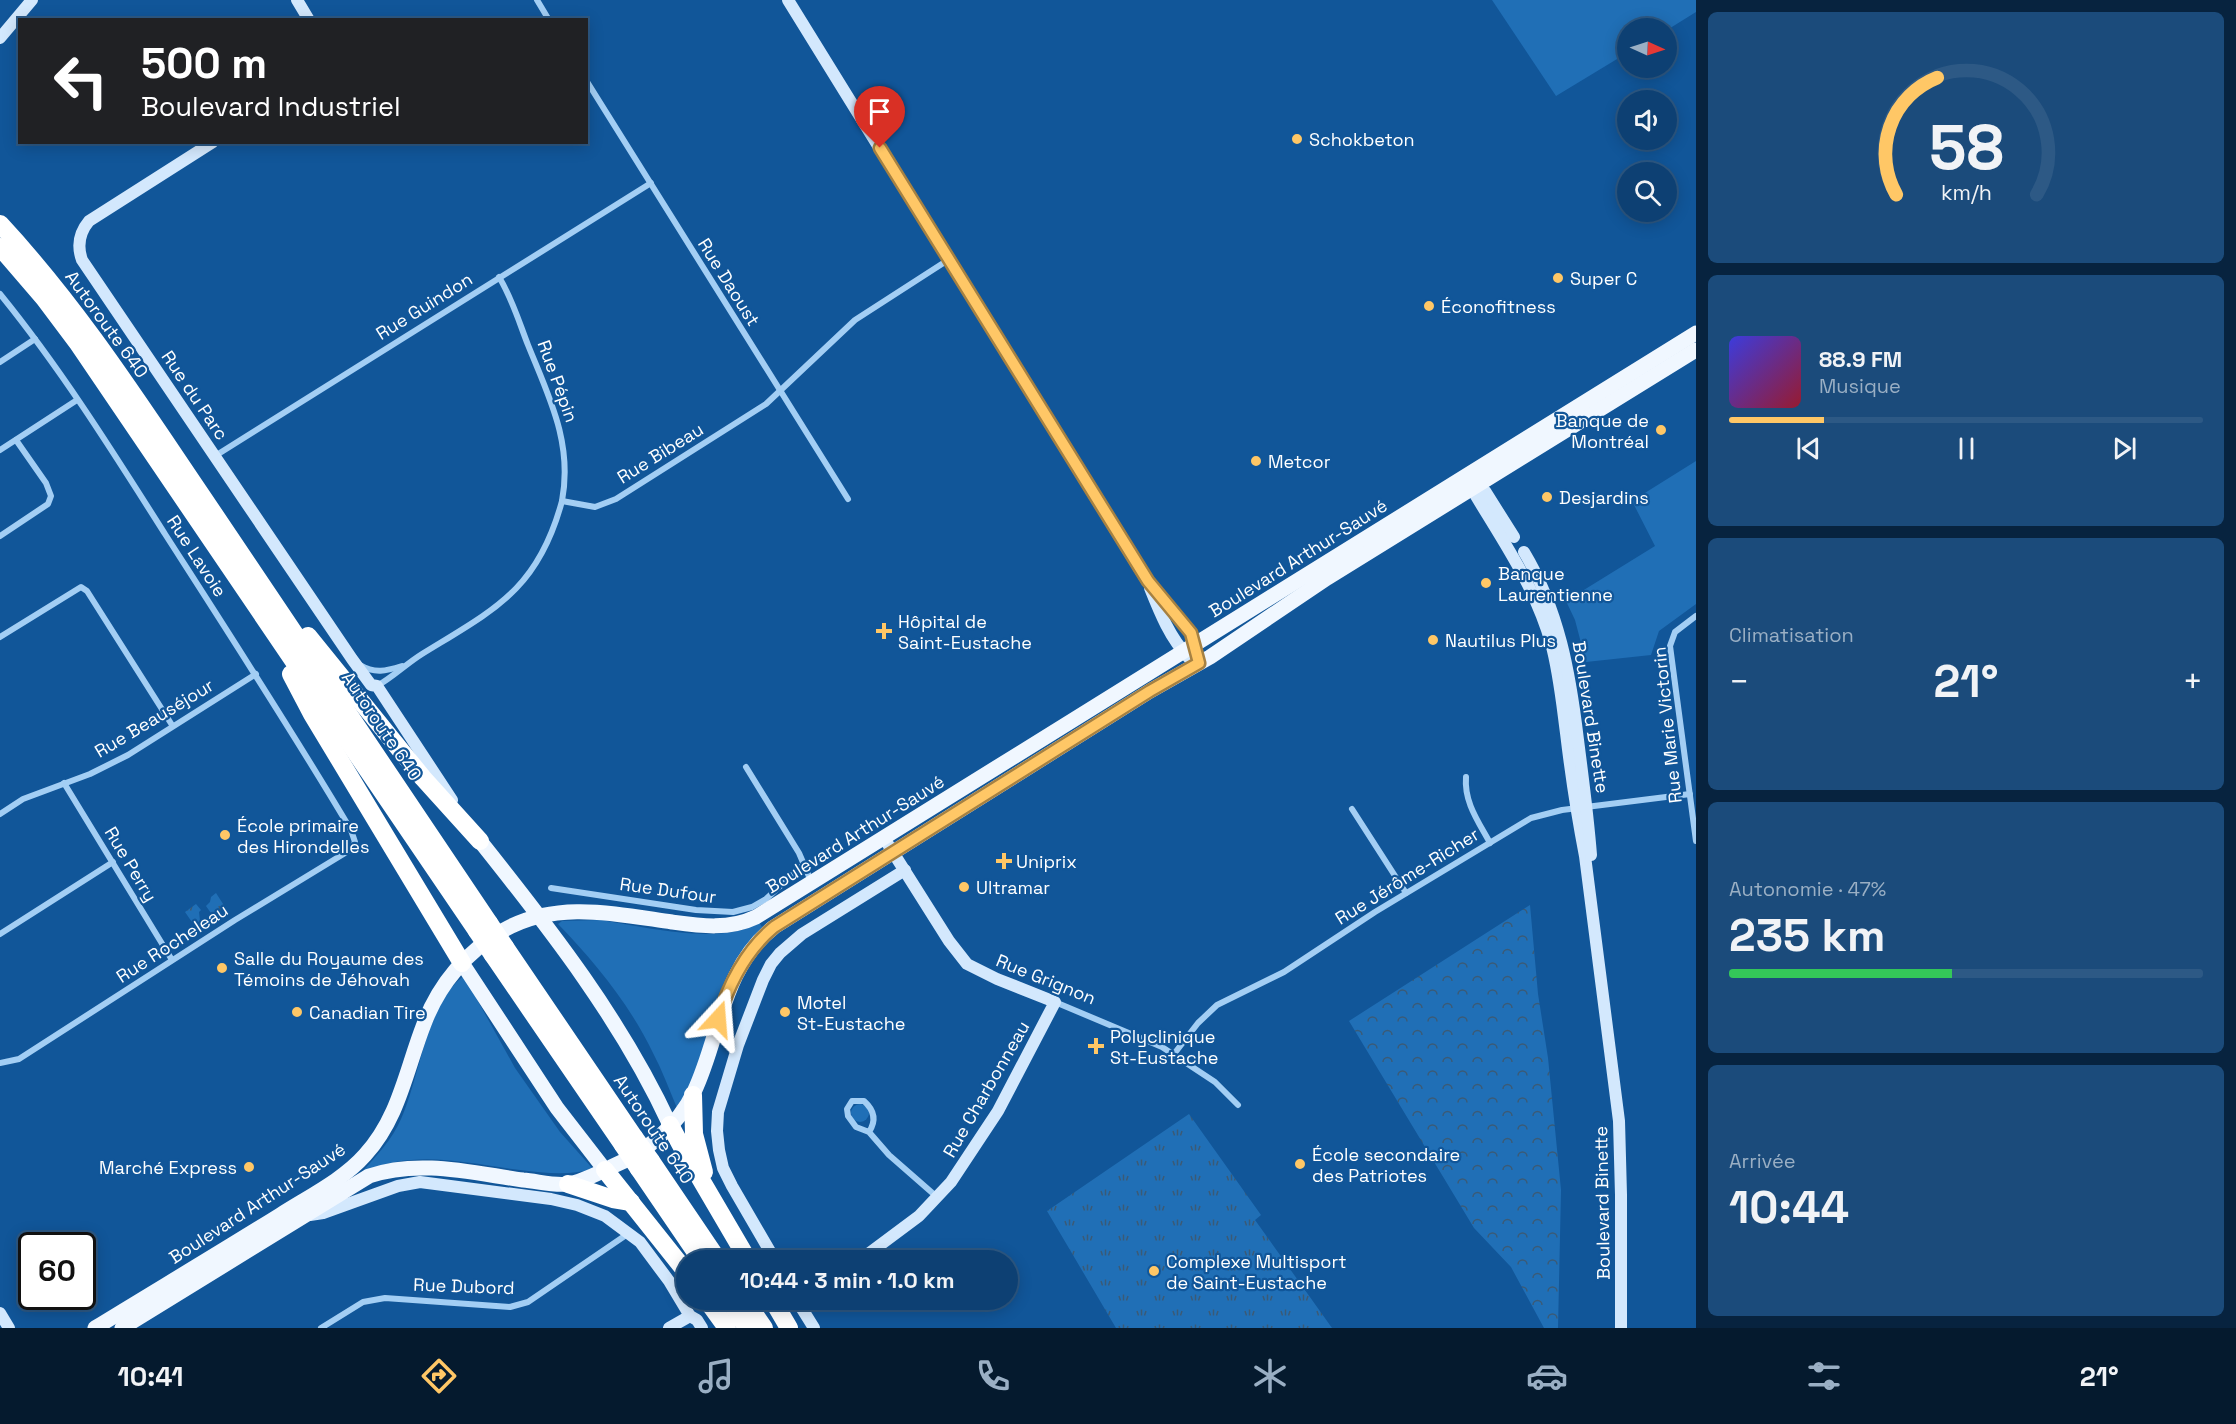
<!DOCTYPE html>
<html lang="fr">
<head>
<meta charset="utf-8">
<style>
	body { margin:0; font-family:"Space Grotesk",sans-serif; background:#1b4b7b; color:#f1f3f6; height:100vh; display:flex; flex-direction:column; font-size:22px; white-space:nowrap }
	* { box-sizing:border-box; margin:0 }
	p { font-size:20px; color:#9aafc4 }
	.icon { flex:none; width:33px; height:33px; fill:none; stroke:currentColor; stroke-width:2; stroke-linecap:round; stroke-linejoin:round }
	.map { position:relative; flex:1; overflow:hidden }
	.side { display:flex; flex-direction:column; gap:12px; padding:12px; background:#07233f; width:540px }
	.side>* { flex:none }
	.hud { position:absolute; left:18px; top:18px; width:570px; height:126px; border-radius:0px; box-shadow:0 3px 15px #0003,0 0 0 2px #2d5985; background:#202124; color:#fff; overflow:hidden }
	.needle { width:39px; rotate:93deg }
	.controls { position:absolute; left:1617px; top:18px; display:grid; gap:12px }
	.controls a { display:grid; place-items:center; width:60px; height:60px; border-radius:50%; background:#0d4073; box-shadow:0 3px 15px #0003,0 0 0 2px #2d5985; font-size:30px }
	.speed { position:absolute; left:18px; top:1232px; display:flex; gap:12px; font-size:30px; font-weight:700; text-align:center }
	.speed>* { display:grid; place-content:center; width:78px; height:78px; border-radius:50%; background:#0d4073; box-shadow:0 3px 15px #0003,0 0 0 2px #2d5985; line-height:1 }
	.speed .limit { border:3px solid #111; border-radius:9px; background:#fff; color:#111 }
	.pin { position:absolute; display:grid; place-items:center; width:51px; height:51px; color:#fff; margin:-62px -26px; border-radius:50% 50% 50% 0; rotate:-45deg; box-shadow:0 0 6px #0007 }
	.pin .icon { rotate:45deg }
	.me { position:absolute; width:66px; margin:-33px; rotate:19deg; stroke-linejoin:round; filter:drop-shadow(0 0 4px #0008) }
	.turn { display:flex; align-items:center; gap:21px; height:126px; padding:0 24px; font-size:27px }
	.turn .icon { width:78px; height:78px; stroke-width:2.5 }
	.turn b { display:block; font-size:42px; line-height:51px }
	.big { font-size:45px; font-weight:600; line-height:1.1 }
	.side .card { flex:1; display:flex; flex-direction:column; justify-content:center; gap:9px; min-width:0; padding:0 21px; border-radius:9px; background:#1b4b7b }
	.side .dial { align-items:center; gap:0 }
	.dial svg { height:156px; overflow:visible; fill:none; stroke:#2d5985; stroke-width:7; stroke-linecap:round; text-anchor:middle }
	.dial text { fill:#f1f3f6; stroke:none }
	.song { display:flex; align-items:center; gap:18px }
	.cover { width:72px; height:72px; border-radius:9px; background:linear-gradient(135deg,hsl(240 70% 55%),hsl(350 70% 35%)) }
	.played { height:6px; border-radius:3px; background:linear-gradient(90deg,#ffc766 20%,#2d5985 20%) }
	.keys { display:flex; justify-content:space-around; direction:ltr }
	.heat { display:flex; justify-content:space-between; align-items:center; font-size:33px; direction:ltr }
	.charge { height:9px; border-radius:4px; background:linear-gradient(90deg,#34c759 47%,#2d5985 0) }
	.trip { position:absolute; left:676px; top:1250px; width:342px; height:60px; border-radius:30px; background:#0d4073; box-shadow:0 3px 15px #0003,0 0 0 2px #2d5985; font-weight:600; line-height:60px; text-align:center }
	.tabs { display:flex; height:96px; justify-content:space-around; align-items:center; background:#051a2e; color:#9aafc4 }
	.tabs .icon { width:42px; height:42px }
	.tabs .current { color:#ffc766 }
	.tabs b { font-size:27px; color:#f1f3f6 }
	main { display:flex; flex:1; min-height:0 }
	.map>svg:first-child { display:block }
	.grass { fill:#206fb6 }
	.forest { fill:url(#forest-crowns) }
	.park { fill:url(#park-tufts) }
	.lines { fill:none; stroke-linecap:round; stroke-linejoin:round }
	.street { stroke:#a3cef4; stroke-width:6 }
	.secondary { stroke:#d3e8fd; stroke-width:12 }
	.primary { stroke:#f0f7ff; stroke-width:15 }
	.highway { stroke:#fff; stroke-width:18 }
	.highway-bridge { stroke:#fff; stroke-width:18 }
	.route-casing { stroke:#a68142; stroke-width:15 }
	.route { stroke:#ffc766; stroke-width:10 }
	.poi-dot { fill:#ffc766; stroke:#115699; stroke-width:2 }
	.labels { text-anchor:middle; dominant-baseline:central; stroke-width:4.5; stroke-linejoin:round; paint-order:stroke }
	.poi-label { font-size:18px; fill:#fff; stroke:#115699; text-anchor:start }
	.street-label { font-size:18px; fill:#fff; stroke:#115699 }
</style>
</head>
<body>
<main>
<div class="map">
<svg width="1696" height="1328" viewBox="0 0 1696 1328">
	<defs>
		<pattern id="forest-crowns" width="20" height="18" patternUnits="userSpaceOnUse" patternTransform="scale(1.5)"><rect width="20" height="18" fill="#206fb6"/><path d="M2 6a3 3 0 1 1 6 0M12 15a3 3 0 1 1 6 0" fill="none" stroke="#3a5a76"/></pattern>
		<pattern id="park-tufts" width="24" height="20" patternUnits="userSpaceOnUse" patternTransform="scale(1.5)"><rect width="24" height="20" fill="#206fb6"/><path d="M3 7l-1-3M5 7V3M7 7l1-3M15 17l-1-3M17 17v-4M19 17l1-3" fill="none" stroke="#3a5a76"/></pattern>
	</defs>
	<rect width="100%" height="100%" fill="#115699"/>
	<g class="grass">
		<path d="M1492,0H1696V12L1667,30L1628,28L1627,53L1556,96Z"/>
		<path d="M1696,461V604L1659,631L1651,655L1586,662L1575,620L1566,601L1655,546L1632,501Z"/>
		<path d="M600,920C641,926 724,947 759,922L762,927C714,974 715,1021 693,1080C689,1090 682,1099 677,1108C669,1089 662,1070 653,1053C630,1005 595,962 558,924L562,921Z"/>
		<path d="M464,976L515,1068L560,1132L593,1169C568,1176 545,1173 520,1170C463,1163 417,1149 362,1172C377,1155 392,1140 401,1119C419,1080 427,1001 464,976Z"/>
		<circle cx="860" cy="1113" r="9"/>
	</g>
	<path class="forest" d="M1530,905L1538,994L1548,1058L1561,1190L1558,1328H1544L1511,1267L1474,1228L1349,1021Z"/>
	<g class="park">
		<path d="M216,893L225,907L213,916L206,906L210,902L211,897Z"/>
		<path d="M196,904L201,910L199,912L200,921L194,925L185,912Z"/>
		<path d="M1189,1114L1261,1215L1255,1220L1332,1328H1116L1047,1211Z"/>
	</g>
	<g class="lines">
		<g class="street">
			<path d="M537,0L549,20"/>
			<path d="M586,80L848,499"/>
			<path d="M499,277C512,298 519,322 528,345C549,397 573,443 562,501"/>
			<path d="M0,294C61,369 113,452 165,534C228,632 291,729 351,830L355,842L350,850L235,920L19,1059L0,1063"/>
			<path d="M0,362L35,339"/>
			<path d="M0,450L77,400"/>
			<path d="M215,456L651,183"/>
			<path d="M0,536L48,504L51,496L46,483L16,440"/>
			<path d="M1696,616L1675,632L1670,646L1696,841"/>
			<path d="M0,637L81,587L87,591L172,725"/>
			<path d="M360,665C375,674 386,671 402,666"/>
			<path d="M377,686C393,677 406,664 422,654C495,609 538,590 562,501L595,507L616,499L766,404L855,320L948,260"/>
			<path d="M746,767L799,853L811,881"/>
			<path d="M1466,777C1464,802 1478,821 1490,843"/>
			<path d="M64,783L172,960"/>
			<path d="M1352,809L1406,893"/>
			<path d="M0,814L23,799L90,774L128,755L256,674"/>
			<path d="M551,888L696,910L733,912L752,907L766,899L803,865"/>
			<path d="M0,934L113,862"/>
			<path d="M1055,1002L1162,1047L1215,1082L1238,1105"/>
			<path d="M1174,1054L1198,1023L1217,1005L1284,972L1375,912L1531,818L1562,810L1690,794"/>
			<path d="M869,1132C877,1120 874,1110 864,1101H852L847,1109L848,1116L856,1127L869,1132L889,1155L937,1197"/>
			<path d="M321,1328L363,1302L385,1298L510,1307L528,1302L629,1233"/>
		</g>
		<g class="secondary">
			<path d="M297,0L309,20"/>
			<path d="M788,0L1147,581L1191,633L1199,663"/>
			<path d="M0,38L32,0"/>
			<path d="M213,142L89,221C79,233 77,246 82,260L352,659L371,685L377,686L452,800"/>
			<path d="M1485,491L1514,537"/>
			<path d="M1476,496C1505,544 1536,589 1551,643C1559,672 1562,703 1566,733C1571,775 1577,815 1585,856L1619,1121L1621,1195V1328"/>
			<path d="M1524,552C1559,610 1570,673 1578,740C1583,779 1588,816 1591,855"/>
			<path d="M1150,588C1160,613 1170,638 1189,658"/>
			<path d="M310,1215L323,1213L398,1186L420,1182L551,1199L577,1205L605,1216L640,1242L669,1281L690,1316L697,1320L702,1328"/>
			<path d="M775,1260L732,1186L723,1168L719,1150L717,1131L718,1112L738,1045L763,980L771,964L780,953L802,934L905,870"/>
			<path d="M860,1260L919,1216L951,1182L998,1111L1055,1002L997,979L967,964L949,941L884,838"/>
			<path d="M796,1299L814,1328"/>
			<path d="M0,1313L9,1328"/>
			<path d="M669,1328L690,1316"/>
		</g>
		<g class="primary">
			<path d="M480,841C551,930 622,1021 670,1125"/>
			<path d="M462,963L557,1108L605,1170"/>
			<path d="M95,1328C157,1290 219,1253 280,1215C308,1197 343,1180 365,1155C399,1118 406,1070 424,1024C439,984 467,951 504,930C556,900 616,914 672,922C701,926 729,930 756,917L1696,333"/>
			<path d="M122,1328L369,1176C419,1159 472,1173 523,1180C537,1181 554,1186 568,1184C582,1182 598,1173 611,1167C645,1153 678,1126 694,1092C721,1035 721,969 774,927L1150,691L1210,657L1327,578L1696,350"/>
		</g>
		<g class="highway">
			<path d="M0,224C80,310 142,408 208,505C302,644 395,784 489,923"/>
			<path d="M0,247L44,298L77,342L477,931"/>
			<path d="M308,636L423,778L480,841"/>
			<path d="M291,674L312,714L462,963"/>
			<path d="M505,947L634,1137"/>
			<path d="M493,955L623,1145"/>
			<path d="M693,1095L694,1134L704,1172"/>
			<path d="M670,1125L683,1149L748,1260"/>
			<path d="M651,1161L718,1260"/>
			<path d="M639,1169L701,1260"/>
			<path d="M605,1170L687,1273"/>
			<path d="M568,1184L613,1199L631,1202"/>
			<path d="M706,1299L727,1328"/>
			<path d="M728,1299L747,1328"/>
			<path d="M744,1299L764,1328"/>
			<path d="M772,1299L789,1328"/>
		</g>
		<g class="highway-bridge">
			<path d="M489,923L505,947"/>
			<path d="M477,931L493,955"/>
			<path d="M634,1137L651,1161"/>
			<path d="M623,1145L639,1169"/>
		</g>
	</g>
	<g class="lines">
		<g class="route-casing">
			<path id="route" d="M718,1019C729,983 745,951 774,927L1150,691L1199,663L1191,633L1148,581L880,148"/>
		</g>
		<use href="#route" class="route"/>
	</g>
	<g class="poi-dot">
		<circle cx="1297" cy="139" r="6"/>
		<circle cx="1558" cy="278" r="6"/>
		<circle cx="1429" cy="306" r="6"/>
		<circle cx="1661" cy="430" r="6"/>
		<circle cx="1256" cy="461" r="6"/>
		<circle cx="1547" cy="497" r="6"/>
		<circle cx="1486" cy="583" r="6"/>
		<path d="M881 622h6v6h6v6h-6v6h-6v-6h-6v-6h6z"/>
		<circle cx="1433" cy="640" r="6"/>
		<circle cx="225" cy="835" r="6"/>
		<path d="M1001 852h6v6h6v6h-6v6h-6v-6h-6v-6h6z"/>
		<circle cx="964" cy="887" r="6"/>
		<circle cx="222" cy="968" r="6"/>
		<circle cx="297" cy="1012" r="6"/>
		<circle cx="785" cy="1012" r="6"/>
		<path d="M1093 1037h6v6h6v6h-6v6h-6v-6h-6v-6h6z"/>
		<circle cx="1300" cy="1164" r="6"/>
		<circle cx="249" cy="1167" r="6"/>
		<circle cx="1154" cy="1271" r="6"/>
	</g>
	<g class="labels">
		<g class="poi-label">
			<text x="1309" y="139">Schokbeton</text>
			<text x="1570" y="278">Super C</text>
			<text x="1441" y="306">Éconofitness</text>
			<text x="1649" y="420" text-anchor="end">Banque de<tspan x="1649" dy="21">Montréal</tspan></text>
			<text x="1268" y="461">Metcor</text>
			<text x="1559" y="497">Desjardins</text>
			<text x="1498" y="573">Banque<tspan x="1498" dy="21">Laurentienne</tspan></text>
			<text x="898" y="621">Hôpital de<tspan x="898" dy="21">Saint-Eustache</tspan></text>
			<text x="1445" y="640">Nautilus Plus</text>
			<text x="237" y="825">École primaire<tspan x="237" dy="21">des Hirondelles</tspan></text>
			<text x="1016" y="861">Uniprix</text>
			<text x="976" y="887">Ultramar</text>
			<text x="234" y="958">Salle du Royaume des<tspan x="234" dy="21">Témoins de Jéhovah</tspan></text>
			<text x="797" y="1002">Motel<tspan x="797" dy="21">St-Eustache</tspan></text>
			<text x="309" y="1012">Canadian Tire</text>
			<text x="1110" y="1036">Polyclinique<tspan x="1110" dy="21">St-Eustache</tspan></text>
			<text x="1312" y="1154">École secondaire<tspan x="1312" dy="21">des Patriotes</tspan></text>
			<text x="237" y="1167" text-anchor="end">Marché Express</text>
			<text x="1166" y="1261">Complexe Multisport<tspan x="1166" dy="21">de Saint-Eustache</tspan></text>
		</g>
		<g class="street-label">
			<text transform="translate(729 282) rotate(58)">Rue Daoust</text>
			<text transform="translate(424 306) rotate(-32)">Rue Guindon</text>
			<text transform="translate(107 324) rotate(54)">Autoroute 640</text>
			<text transform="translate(558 381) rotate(70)">Rue Pépin</text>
			<text transform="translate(195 395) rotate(56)">Rue du Parc</text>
			<text transform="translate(660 453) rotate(-32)">Rue Bibeau</text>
			<text transform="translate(197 556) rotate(57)">Rue Lavoie</text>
			<text transform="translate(1298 558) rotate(-32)">Boulevard Arthur-Sauvé</text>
			<text transform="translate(1591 717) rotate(81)">Boulevard Binette</text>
			<text transform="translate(154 718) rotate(-31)">Rue Beauséjour</text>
			<text transform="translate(1667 725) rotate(-96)">Rue Marie Victorin</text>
			<text transform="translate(382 726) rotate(56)">Autoroute 640</text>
			<text transform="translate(855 834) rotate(-32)">Boulevard Arthur-Sauvé</text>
			<text transform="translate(131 864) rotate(59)">Rue Perry</text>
			<text transform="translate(1407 876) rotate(-32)">Rue Jérôme-Richer</text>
			<text transform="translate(668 890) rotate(8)">Rue Dufour</text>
			<text transform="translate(172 943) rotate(-33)">Rue Rocheleau</text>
			<text transform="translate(1046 979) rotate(22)">Rue Grignon</text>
			<text transform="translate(986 1089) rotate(-60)">Rue Charbonneau</text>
			<text transform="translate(654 1129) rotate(56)">Autoroute 640</text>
			<text transform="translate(257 1203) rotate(-33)">Boulevard Arthur-Sauvé</text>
			<text transform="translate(1602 1203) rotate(-91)">Boulevard Binette</text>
			<text transform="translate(464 1286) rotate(2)">Rue Dubord</text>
		</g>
	</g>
</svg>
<div class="controls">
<a><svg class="needle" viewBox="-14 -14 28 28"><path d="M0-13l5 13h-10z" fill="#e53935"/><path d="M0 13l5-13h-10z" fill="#9aafc4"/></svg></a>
<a><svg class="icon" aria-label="sound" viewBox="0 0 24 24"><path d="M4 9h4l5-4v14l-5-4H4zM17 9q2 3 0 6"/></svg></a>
<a><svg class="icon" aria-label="search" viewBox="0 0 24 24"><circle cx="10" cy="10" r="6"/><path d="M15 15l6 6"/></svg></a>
</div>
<div class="speed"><div class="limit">60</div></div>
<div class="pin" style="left:880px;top:148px;background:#d93025"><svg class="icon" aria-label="arrive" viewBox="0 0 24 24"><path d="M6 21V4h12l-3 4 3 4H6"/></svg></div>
<svg class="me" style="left:718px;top:1019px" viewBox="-20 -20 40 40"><path d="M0-17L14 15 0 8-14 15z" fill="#ffc766" stroke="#fff" stroke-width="4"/></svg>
<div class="trip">10:44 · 3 min · 1.0 km</div>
<div class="hud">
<div class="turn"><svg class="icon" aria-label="left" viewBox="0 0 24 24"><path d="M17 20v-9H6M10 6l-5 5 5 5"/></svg><div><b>500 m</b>Boulevard Industriel</div></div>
</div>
</div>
<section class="side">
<div class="card dial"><svg viewBox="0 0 100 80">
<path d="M14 69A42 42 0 1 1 86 69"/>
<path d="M14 69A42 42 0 0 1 35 9" stroke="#ffc766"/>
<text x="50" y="56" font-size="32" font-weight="700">58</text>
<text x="50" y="72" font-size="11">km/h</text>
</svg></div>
<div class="card">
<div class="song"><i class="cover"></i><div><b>88.9 FM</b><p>Musique</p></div></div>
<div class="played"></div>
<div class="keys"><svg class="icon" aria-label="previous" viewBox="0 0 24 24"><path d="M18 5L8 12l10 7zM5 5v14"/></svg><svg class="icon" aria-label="pause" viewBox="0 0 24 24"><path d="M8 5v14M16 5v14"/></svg><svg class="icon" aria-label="next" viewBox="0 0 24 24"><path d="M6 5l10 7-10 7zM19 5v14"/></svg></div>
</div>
<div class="card"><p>Climatisation</p>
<div class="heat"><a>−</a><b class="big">21°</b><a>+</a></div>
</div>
<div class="card"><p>Autonomie · 47%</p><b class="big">235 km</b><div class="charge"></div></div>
<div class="card"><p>Arrivée</p><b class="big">10:44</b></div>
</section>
</main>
<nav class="tabs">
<b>10:41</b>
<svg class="icon current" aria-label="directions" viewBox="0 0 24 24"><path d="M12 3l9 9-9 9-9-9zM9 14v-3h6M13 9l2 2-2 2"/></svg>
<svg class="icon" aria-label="music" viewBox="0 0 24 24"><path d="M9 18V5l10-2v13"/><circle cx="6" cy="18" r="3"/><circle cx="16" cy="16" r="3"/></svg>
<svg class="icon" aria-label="phone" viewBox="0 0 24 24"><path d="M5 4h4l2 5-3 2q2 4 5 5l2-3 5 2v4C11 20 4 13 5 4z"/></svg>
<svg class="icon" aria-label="climate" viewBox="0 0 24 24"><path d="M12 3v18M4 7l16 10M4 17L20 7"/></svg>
<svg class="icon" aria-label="car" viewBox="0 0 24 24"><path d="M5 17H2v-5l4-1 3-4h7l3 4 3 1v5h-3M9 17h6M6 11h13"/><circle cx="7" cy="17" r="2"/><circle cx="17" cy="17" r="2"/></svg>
<svg class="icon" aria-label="filters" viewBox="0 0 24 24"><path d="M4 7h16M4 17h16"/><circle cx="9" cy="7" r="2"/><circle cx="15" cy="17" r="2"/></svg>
<b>21°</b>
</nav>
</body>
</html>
